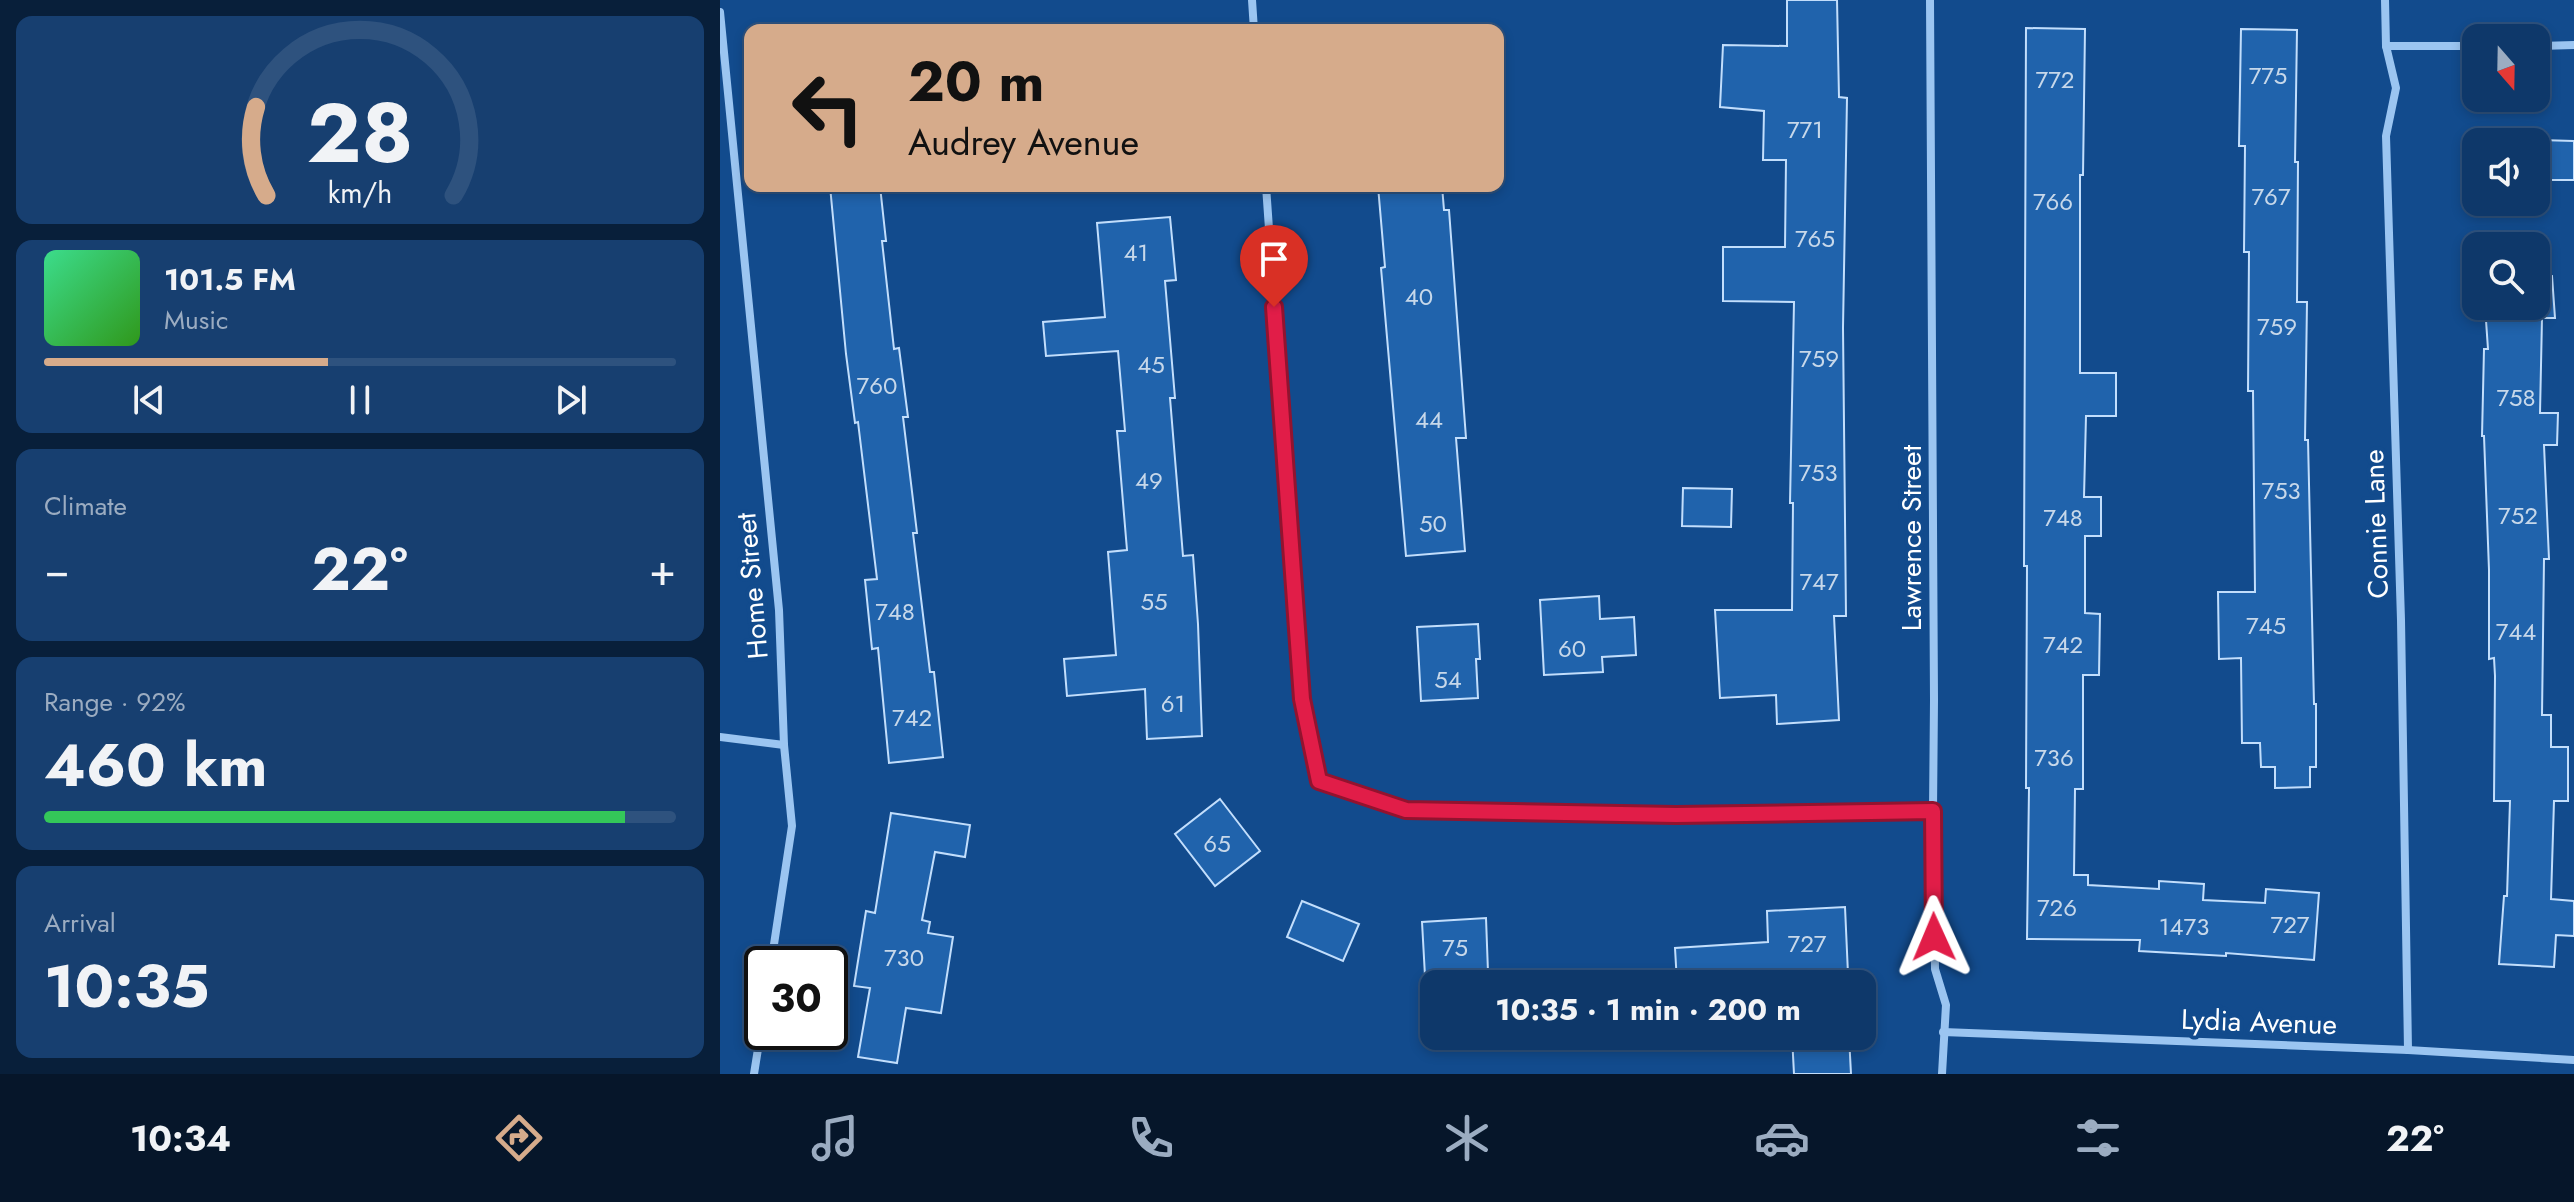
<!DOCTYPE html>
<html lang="en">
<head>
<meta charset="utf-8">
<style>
	body { margin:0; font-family:Jost,sans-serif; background:#173f70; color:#f1f3f6; height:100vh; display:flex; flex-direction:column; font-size:30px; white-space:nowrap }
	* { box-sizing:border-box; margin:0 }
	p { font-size:26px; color:#9bacc1 }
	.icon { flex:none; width:44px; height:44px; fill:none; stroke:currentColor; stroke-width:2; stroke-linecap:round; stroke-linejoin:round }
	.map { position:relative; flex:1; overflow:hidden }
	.panel { display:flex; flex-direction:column; gap:16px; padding:16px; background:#081f3a; width:720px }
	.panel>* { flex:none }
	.top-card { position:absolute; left:24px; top:24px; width:760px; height:168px; border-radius:16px; box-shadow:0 4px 12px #0003,0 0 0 2px #2e527e; background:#d6ab8b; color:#111; overflow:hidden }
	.needle { width:52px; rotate:160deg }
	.fabs { position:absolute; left:1742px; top:24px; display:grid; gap:16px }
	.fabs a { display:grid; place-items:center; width:88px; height:88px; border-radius:16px; background:#0e386a; box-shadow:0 4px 12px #0003,0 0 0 2px #2e527e; font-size:40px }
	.speed { position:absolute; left:24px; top:946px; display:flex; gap:16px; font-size:40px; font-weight:700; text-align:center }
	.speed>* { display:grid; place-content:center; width:104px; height:104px; border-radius:50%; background:#0e386a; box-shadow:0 4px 12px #0003,0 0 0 2px #2e527e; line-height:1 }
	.speed .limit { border:4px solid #111; border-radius:12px; background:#fff; color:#111 }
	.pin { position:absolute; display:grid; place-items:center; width:68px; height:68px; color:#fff; margin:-82px -34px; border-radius:50% 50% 50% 0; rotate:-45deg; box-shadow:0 0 8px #0007 }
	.pin .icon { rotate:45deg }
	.me { position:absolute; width:88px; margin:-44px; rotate:359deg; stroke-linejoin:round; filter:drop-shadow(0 0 6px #0008) }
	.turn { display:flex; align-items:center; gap:28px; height:168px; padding:0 32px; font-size:36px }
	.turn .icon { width:104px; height:104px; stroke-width:2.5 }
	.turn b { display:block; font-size:56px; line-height:68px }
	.big { font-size:60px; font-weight:700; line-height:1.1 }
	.panel .tile { flex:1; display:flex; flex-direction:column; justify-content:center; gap:12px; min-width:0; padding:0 28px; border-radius:16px; background:#173f70 }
	.panel .dial { align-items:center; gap:0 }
	.dial svg { height:208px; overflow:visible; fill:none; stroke:#2e527e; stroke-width:7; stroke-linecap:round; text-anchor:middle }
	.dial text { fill:#f1f3f6; stroke:none }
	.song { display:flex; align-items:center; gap:24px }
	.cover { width:96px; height:96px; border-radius:12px; background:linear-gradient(135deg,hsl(150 70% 55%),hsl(110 70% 35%)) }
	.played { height:8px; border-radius:4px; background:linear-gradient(90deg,#d6ab8b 45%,#2e527e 45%) }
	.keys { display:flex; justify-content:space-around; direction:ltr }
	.heat { display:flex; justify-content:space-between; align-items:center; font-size:44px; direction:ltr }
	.charge { height:12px; border-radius:6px; background:linear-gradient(90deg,#34c759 92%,#2e527e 0) }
	.trip { position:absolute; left:700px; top:970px; width:456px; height:80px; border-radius:16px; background:#0e386a; box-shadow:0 4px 12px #0003,0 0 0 2px #2e527e; font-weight:700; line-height:80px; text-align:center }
	.tabs { display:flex; height:128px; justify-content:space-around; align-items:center; background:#06162a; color:#9bacc1 }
	.tabs .icon { width:56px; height:56px }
	.tabs .on { color:#d6ab8b }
	.tabs b { font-size:36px; color:#f1f3f6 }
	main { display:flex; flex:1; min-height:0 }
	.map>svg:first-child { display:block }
	.building { fill:#2063ac; stroke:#c2defc; stroke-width:2 }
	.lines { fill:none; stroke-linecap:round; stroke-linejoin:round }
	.minor { stroke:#9bc5f1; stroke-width:8 }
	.route-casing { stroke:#92132f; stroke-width:20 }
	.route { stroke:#e11d48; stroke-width:14 }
	.labels { text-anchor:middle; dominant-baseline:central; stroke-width:8; stroke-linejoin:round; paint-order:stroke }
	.number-label { font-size:24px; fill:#c7d8ea }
	.street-label { font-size:28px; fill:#fff; stroke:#124b8d }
</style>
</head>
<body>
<main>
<section class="panel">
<div class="tile dial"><svg viewBox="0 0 100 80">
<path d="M14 69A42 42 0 1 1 86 69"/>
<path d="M14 69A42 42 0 0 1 10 35" stroke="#d6ab8b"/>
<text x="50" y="56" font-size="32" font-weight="700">28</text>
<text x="50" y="72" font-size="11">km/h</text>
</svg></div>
<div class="tile">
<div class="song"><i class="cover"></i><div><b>101.5 FM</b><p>Music</p></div></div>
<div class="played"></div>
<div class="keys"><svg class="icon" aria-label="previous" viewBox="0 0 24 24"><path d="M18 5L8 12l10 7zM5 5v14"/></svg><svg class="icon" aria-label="pause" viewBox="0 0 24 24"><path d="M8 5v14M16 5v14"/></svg><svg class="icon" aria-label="next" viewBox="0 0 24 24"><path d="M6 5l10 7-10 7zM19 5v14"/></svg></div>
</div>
<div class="tile"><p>Climate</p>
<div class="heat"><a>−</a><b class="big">22°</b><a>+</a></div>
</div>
<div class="tile"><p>Range · 92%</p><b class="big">460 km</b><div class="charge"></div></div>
<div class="tile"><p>Arrival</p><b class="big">10:35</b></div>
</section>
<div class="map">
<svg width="1854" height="1074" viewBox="0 0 1854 1074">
	<rect width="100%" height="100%" fill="#124b8d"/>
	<g class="building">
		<path d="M1067,0H1117L1119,97L1127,98L1123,328L1126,616H1114L1119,720L1057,724L1056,695L1000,698L995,610H1072L1073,503H1070L1074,302L1003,301V247H1065L1066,160H1043L1044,111L1000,107L1003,45L1067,46Z"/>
		<path d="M1306,28L1365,29L1363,175H1360V373H1396V416H1366L1364,497H1381V536H1365V613L1380,614L1379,675H1363V789H1355L1354,875H1368V885L1439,889V881L1484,884L1483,900L1545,903L1546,889L1599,893L1594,960L1506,953V956L1419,951L1420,940L1307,939L1309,788H1306L1307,566H1304Z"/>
		<path d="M1521,29L1577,30L1575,162H1578L1577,302H1587L1585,440H1588L1594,704H1596V767H1590V787L1555,788V767H1541L1540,743H1522L1521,658L1499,659L1498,592H1535L1533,391H1528L1529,252H1524L1525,146H1519Z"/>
		<path d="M1816,140L1854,141V180H1816Z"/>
		<path d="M110,186H160L166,241H162L174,349L179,348L188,417H183L197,533H193L210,672H214L223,757L169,763L158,648L152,649L145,580L157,579L138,422L135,423L126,354Z"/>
		<path d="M658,186H722L724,210H729L746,438H736L745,551L686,556L661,268L665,267Z"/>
		<path d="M450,217L456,280L445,281L455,398H450L463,556L473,555L478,624L482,736L427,739L425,689L347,696L344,659L396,655L388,552L407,550L397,431H405L398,351L326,356L323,322L385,317L377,223Z"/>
		<path d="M1817,234L1819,277L1832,276L1835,318H1822L1820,413H1838L1837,445H1824L1829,559H1824L1822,715H1831V747H1848V801H1834L1831,899L1854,901V936L1836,935L1834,967L1779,964L1784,896H1787L1790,801H1774L1775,676L1774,658L1769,659V570L1764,436H1762L1764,349H1768L1765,306H1816V246H1762L1761,238Z"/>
		<path d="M963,488L1012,489L1011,527L962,526Z"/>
		<path d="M879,596L880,619L914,617L916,655L882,657L883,672L824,675L820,600Z"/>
		<path d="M758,624L760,659H756L758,698L701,701L697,627Z"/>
		<path d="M500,799L540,851L495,886L455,834Z"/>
		<path d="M171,813L250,825L245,857L215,852L202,920L210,922L208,933L233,937L221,1013L186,1008L177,1063L138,1057L150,988L134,986L146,911L155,913Z"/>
		<path d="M582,901L639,924L623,961L567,937Z"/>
		<path d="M1125,907L1128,974L957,983L955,948L1048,942L1047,911Z"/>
		<path d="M766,918L768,972L705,976L702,922Z"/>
		<path d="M1072,1036H1129L1131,1074H1074Z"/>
	</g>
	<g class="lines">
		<g class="minor">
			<path d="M532,0L534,30"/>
			<path d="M1210,0L1214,700L1213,811L1215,969L1226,1005L1222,1074"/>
			<path d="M1665,0L1666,46L1676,88L1666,136L1681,620L1688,1050"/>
			<path d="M0,12L59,610L64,745L72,826L51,964"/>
			<path d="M1666,46H1756"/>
			<path d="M1816,46L1854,45"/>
			<path d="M546,186L582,699L599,781L686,810L956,815L1213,811"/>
			<path d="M0,737L64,745"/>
			<path d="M1223,1032L1688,1050L1854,1060"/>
			<path d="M34,1074L42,1024"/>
		</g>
	</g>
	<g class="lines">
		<g class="route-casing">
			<path id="route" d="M554,307L582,699L599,781L686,810L956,815L1213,811L1214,937"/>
		</g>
		<use href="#route" class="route"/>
	</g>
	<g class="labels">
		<g class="number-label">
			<text x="1548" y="75">775</text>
			<text x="1335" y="79">772</text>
			<text x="1085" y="129">771</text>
			<text x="1551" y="196">767</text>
			<text x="1333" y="201">766</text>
			<text x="1095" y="238">765</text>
			<text x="416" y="252">41</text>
			<text x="699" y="296">40</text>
			<text x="1557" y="326">759</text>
			<text x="1099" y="358">759</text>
			<text x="431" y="364">45</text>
			<text x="157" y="385">760</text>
			<text x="1796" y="397">758</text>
			<text x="709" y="419">44</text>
			<text x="1098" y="472">753</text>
			<text x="429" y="480">49</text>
			<text x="1561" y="490">753</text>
			<text x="1798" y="515">752</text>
			<text x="1343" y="517">748</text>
			<text x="713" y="523">50</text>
			<text x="1099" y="581">747</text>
			<text x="434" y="601">55</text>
			<text x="175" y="611">748</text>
			<text x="1546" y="625">745</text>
			<text x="1796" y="631">744</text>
			<text x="1343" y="644">742</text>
			<text x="852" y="648">60</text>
			<text x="728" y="679">54</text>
			<text x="453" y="703">61</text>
			<text x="192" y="717">742</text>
			<text x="1334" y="757">736</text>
			<text x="497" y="843">65</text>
			<text x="1337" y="907">726</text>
			<text x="1570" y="924">727</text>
			<text x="1464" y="926">1473</text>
			<text x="1087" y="943">727</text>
			<text x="735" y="947">75</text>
			<text x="184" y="957">730</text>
		</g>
		<g class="street-label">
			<text transform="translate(1656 524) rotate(-92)">Connie Lane</text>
			<text transform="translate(1191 538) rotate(-90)">Lawrence Street</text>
			<text transform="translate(32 586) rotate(-95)">Home Street</text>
			<text transform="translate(1539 1022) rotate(2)">Lydia Avenue</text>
		</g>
	</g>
</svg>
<div class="fabs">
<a><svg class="needle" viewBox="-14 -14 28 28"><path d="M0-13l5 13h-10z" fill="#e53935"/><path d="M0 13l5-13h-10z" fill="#9bacc1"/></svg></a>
<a><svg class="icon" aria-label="sound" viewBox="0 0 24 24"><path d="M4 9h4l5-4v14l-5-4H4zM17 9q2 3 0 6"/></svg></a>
<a><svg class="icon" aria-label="search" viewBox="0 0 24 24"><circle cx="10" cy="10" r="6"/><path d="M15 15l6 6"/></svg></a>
</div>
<div class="speed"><div class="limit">30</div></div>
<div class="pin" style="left:554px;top:307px;background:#d93025"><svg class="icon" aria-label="arrive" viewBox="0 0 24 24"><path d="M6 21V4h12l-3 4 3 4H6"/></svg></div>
<svg class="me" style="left:1214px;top:937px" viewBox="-20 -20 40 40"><path d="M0-17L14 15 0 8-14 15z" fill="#e11d48" stroke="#fff" stroke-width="4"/></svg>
<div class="trip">10:35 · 1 min · 200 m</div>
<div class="top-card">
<div class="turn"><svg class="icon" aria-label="left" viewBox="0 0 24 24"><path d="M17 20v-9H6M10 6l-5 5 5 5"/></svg><div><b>20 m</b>Audrey Avenue</div></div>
</div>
</div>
</main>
<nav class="tabs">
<b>10:34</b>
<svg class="icon on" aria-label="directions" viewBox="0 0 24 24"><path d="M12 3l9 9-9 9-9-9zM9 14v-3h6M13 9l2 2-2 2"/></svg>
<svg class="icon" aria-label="music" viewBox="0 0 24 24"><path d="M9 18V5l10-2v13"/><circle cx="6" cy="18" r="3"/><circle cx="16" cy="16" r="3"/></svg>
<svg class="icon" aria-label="phone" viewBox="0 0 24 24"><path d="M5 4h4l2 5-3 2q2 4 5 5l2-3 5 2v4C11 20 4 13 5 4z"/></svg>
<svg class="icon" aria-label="climate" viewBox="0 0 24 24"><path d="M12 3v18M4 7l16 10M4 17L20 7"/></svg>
<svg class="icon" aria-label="car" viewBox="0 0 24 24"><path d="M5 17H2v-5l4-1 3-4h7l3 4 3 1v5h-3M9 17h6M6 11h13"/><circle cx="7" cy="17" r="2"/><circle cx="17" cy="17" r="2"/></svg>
<svg class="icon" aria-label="filters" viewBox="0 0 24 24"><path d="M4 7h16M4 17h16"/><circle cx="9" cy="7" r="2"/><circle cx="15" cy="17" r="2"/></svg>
<b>22°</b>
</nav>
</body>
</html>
